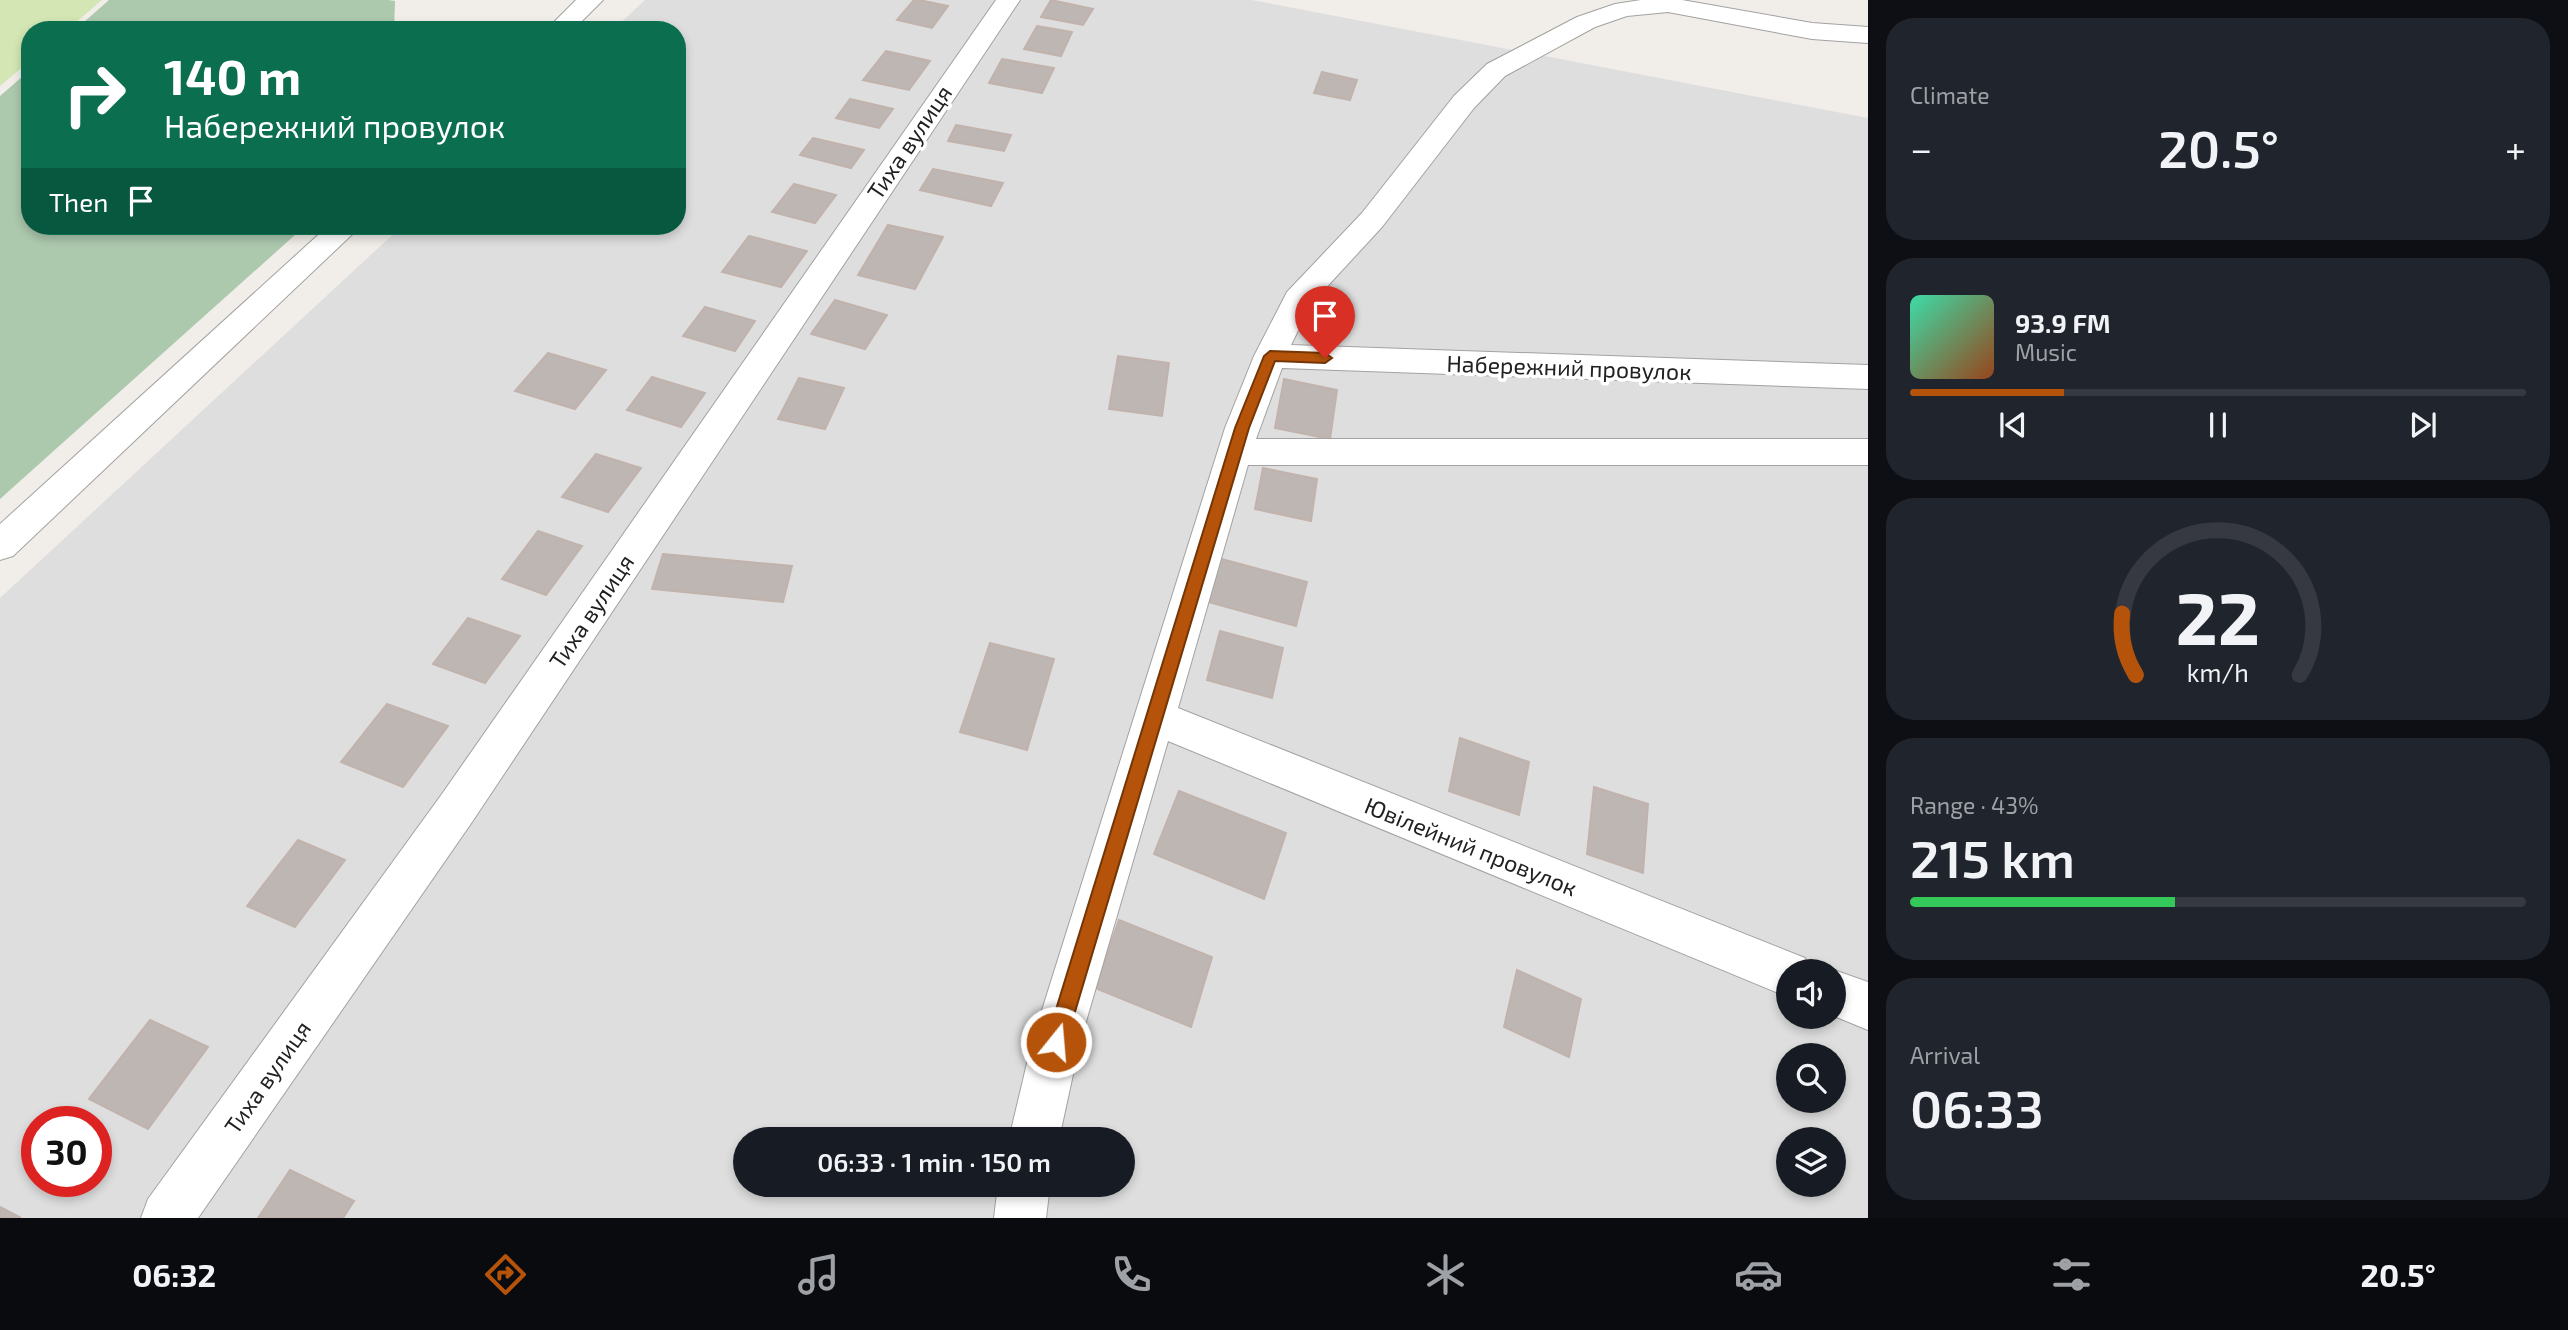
<!DOCTYPE html>
<html lang="en">
<head>
<meta charset="utf-8">
<style>
	body { margin:0; font-family:"Exo 2",sans-serif; background:#20242c; color:#f1f3f6; height:100vh; display:flex; flex-direction:column; font-size:26px; white-space:nowrap }
	* { box-sizing:border-box; margin:0 }
	p { font-size:23px; color:#9ea1a6 }
	.icon { flex:none; width:38px; height:38px; fill:none; stroke:currentColor; stroke-width:2; stroke-linecap:round; stroke-linejoin:round }
	.map { position:relative; flex:1; overflow:hidden }
	.panel { display:flex; flex-direction:column; gap:18px; padding:18px; background:#0d0f14; width:700px }
	.panel>* { flex:none }
	.guide { position:absolute; left:21px; top:21px; width:665px; height:214px; border-radius:28px; box-shadow:0 4px 10px #0003; background:#0b6e4f; color:#fff; overflow:hidden }
	.tools { position:absolute; left:1776px; top:959px; display:grid; gap:14px }
	.tools a { display:grid; place-items:center; width:70px; height:70px; border-radius:50%; background:#171b24; box-shadow:0 4px 10px #0003; font-size:35px }
	.speed { position:absolute; left:21px; top:1106px; display:flex; gap:14px; font-size:35px; font-weight:700; text-align:center }
	.speed>* { display:grid; place-content:center; width:91px; height:91px; border-radius:50%; background:#171b24; box-shadow:0 4px 10px #0003; line-height:1 }
	.speed .limit { border:10px solid #d22; background:#fff; color:#111 }
	.pin { position:absolute; display:grid; place-items:center; width:60px; height:60px; color:#fff; margin:-72px -30px; border-radius:50% 50% 50% 0; rotate:-45deg; box-shadow:0 0 7px #0007 }
	.pin .icon { rotate:45deg }
	.me { position:absolute; width:77px; margin:-38px; rotate:17deg; stroke-linejoin:round; filter:drop-shadow(0 0 5px #0008) }
	.turn { display:flex; align-items:center; gap:24px; height:147px; padding:0 28px; font-size:32px }
	.turn .icon { width:91px; height:91px; stroke-width:2.5 }
	.turn b { display:block; font-size:49px; line-height:60px }
	.then { display:flex; align-items:center; height:66px; padding:0 28px; background:#0003; gap:14px; font-size:26px }
	.big { font-size:52px; font-weight:600; line-height:1.1 }
	.panel .tile { flex:1; display:flex; flex-direction:column; justify-content:center; gap:10px; min-width:0; padding:0 24px; border-radius:28px; background:#20242c }
	.panel .dial { align-items:center; gap:0 }
	.dial svg { height:182px; overflow:visible; fill:none; stroke:#363941; stroke-width:7; stroke-linecap:round; text-anchor:middle }
	.dial text { fill:#f1f3f6; stroke:none }
	.song { display:flex; align-items:center; gap:21px }
	.cover { width:84px; height:84px; border-radius:10px; background:linear-gradient(135deg,hsl(160 70% 55%),hsl(20 70% 35%)) }
	.played { height:7px; border-radius:4px; background:linear-gradient(90deg,#b45309 25%,#363941 25%) }
	.keys { display:flex; justify-content:space-around; direction:ltr }
	.heat { display:flex; justify-content:space-between; align-items:center; font-size:38px; direction:ltr }
	.charge { height:10px; border-radius:5px; background:linear-gradient(90deg,#34c759 43%,#363941 0) }
	.trip { position:absolute; left:733px; top:1127px; width:402px; height:70px; border-radius:35px; background:#171b24; box-shadow:0 4px 10px #0003; font-weight:600; line-height:70px; text-align:center }
	.dock { display:flex; height:112px; justify-content:space-around; align-items:center; background:#090b0e; color:#9ea1a6 }
	.dock .icon { width:49px; height:49px }
	.dock .on { color:#b45309 }
	.dock b { font-size:32px; color:#f1f3f6 }
	main { display:flex; flex:1; min-height:0 }
	.map>svg:first-child { display:block }
	.residential { fill:#dfdedf; fill-rule:evenodd }
	.grass { fill:#d3e6b4 }
	.cemetery { fill:#acc8ad }
	.building { fill:#beb6b2; stroke:#c1b3ac; stroke-width:2 }
	.lines { fill:none; stroke-linecap:round; stroke-linejoin:round }
	.minor-casing { stroke:#a2a2a2; stroke-width:2 }
	.minor { fill:#fff; fill-rule:evenodd }
	.route { fill:#b45309; stroke:#753606; stroke-width:2 }
	.labels { text-anchor:middle; dominant-baseline:central; stroke-width:7; stroke-linejoin:round; paint-order:stroke }
	.street-label { font-size:23px; fill:#212121; stroke:#fff }
</style>
</head>
<body>
<main>
<div class="map">
<svg width="1868" height="1218" viewBox="0 0 1868 1218">
	<rect width="100%" height="100%" fill="#f1ede9"/>
	<path class="residential" d="M645,0H1252L1868,118V1218H0V598L402,226H677V30H613ZM1788,971H1834V1017H1788ZM1788,1055H1834V1101H1788ZM37,1122H96V1181H37ZM746,1139H1124V1185H746ZM1788,1139H1834V1185H1788Z"/>
	<path class="grass" d="M0,0H102L67,30H30V61L0,86Z"/>
	<g class="cemetery">
		<path d="M109,0H388L395,1L394,30H75Z"/>
		<path d="M30,70V226H305L0,499V96Z"/>
	</g>
	<g class="building">
		<path d="M914,0H919L948,6L932,28L897,20Z"/>
		<path d="M1051,0L1093,9L1083,25L1041,17Z"/>
		<path d="M1037,26L1072,32L1061,56L1024,49Z"/>
		<path d="M886,51L930,61L909,90L863,80Z"/>
		<path d="M1002,59L1054,68L1042,93L989,83Z"/>
		<path d="M1322,72L1357,80L1350,100L1314,93Z"/>
		<path d="M850,99L893,109L879,128L836,118Z"/>
		<path d="M956,125L1011,135L1004,151L948,141Z"/>
		<path d="M813,138L864,150L851,168L800,155Z"/>
		<path d="M933,169L1003,183L991,206L920,190Z"/>
		<path d="M794,184L836,195L815,223L772,212Z"/>
		<path d="M888,225L943,237L915,289L858,275Z"/>
		<path d="M749,236L807,251L781,287L722,272Z"/>
		<path d="M835,300L887,315L865,349L811,334Z"/>
		<path d="M705,307L755,321L735,351L683,336Z"/>
		<path d="M548,353L606,370L575,409L515,391Z"/>
		<path d="M1118,356L1169,363L1162,416L1109,409Z"/>
		<path d="M652,377L705,393L681,427L627,410Z"/>
		<path d="M799,378L844,388L825,429L778,419Z"/>
		<path d="M1284,379L1337,390L1330,439L1275,428Z"/>
		<path d="M596,454L641,468L608,512L562,497Z"/>
		<path d="M1263,468L1317,479L1311,521L1255,509Z"/>
		<path d="M538,531L582,546L546,595L502,579Z"/>
		<path d="M663,554L792,566L783,602L652,589Z"/>
		<path d="M1218,558L1307,582L1296,626L1205,601Z"/>
		<path d="M468,618L520,636L485,683L433,664Z"/>
		<path d="M1220,631L1283,648L1272,698L1207,680Z"/>
		<path d="M990,643L1054,659L1027,750L960,732Z"/>
		<path d="M387,704L448,726L403,787L341,762Z"/>
		<path d="M1460,738L1529,762L1519,815L1449,791Z"/>
		<path d="M1594,787L1648,804L1643,873L1587,854Z"/>
		<path d="M1179,791L1286,833L1264,899L1154,854Z"/>
		<path d="M298,840L345,860L295,927L247,906Z"/>
		<path d="M1119,920L1212,957L1191,1027L1095,988Z"/>
		<path d="M1517,970L1581,999L1569,1057L1504,1027Z"/>
		<path d="M150,1020L208,1047L148,1129L89,1099Z"/>
		<path d="M290,1170L354,1201L343,1218H258Z"/>
		<path d="M0,1207L21,1218H0Z"/>
	</g>
	<g class="lines">
		<g class="minor-casing">
			<g id="minor">
				<path d="M576,0H603L573,30H546Z"/>
				<path d="M996,0H1020L472,822L198,1218H141L148,1199L442,794Z"/>
				<path d="M1641,0H1682L1812,23L1868,27V43L1812,39L1668,12L1627,16L1595,27L1505,76L1474,108L1382,227L1311,304L1291,345L1868,365V389L1282,368L1256,439H1868V465H1248L1178,708L1805,958L1810,971H1788V997L1168,741L1080,1042L1059,1139H1009L1032,1042L1225,428L1254,356L1287,292L1362,213L1454,96L1487,64L1577,17L1615,4Z"/>
				<path d="M328,226H361L13,556L0,560V524Z"/>
				<path d="M1834,970L1868,982V1030L1834,1016V971H1830Z"/>
				<path d="M998,1185H1050L1046,1218H994Z"/>
			</g>
		</g>
		<use href="#minor" class="minor"/>
	</g>
	<path class="route" d="M1270,351L1325,353L1332,358L1325,363L1275,361L1249,428L1066,1042L1063,1049L1056,1052L1049,1049L1046,1042L1235,428L1264,356Z"/>
	<g class="labels">
		<g class="street-label">
			<text transform="translate(909 142) rotate(-56)">Тиха вулиця</text>
			<text transform="translate(1569 367) rotate(2)">Набережний провулок</text>
			<text transform="translate(591 611) rotate(-56)">Тиха вулиця</text>
			<text transform="translate(1471 846) rotate(22)">Ювілейний провулок</text>
			<text transform="translate(267 1077) rotate(-55)">Тиха вулиця</text>
		</g>
	</g>
</svg>
<div class="tools">
<a><svg class="icon" aria-label="sound" viewBox="0 0 24 24"><path d="M4 9h4l5-4v14l-5-4H4zM17 9q2 3 0 6"/></svg></a>
<a><svg class="icon" aria-label="search" viewBox="0 0 24 24"><circle cx="10" cy="10" r="6"/><path d="M15 15l6 6"/></svg></a>
<a><svg class="icon" aria-label="layers" viewBox="0 0 24 24"><path d="M12 4l9 5-9 5-9-5zM3 14l9 5 9-5"/></svg></a>
</div>
<div class="speed"><div class="limit">30</div></div>
<div class="pin" style="left:1325px;top:358px;background:#d93025"><svg class="icon" aria-label="arrive" viewBox="0 0 24 24"><path d="M6 21V4h12l-3 4 3 4H6"/></svg></div>
<svg class="me" style="left:1056px;top:1042px" viewBox="-20 -20 40 40"><circle r="17" fill="#b45309" stroke="#fff" stroke-width="3"/><path d="M0-11L8 9 0 5-8 9z" fill="#fff"/></svg>
<div class="trip">06:33 · 1 min · 150 m</div>
<div class="guide">
<div class="turn"><svg class="icon" aria-label="right" viewBox="0 0 24 24"><path d="M7 20v-9h11M14 6l5 5-5 5"/></svg><div><b>140 m</b>Набережний провулок</div></div>
<div class="then">Then<svg class="icon" aria-label="arrive" viewBox="0 0 24 24"><path d="M6 21V4h12l-3 4 3 4H6"/></svg></div>
</div>
</div>
<section class="panel">
<div class="tile"><p>Climate</p>
<div class="heat"><a>−</a><b class="big">20.5°</b><a>+</a></div>
</div>
<div class="tile">
<div class="song"><i class="cover"></i><div><b>93.9 FM</b><p>Music</p></div></div>
<div class="played"></div>
<div class="keys"><svg class="icon" aria-label="previous" viewBox="0 0 24 24"><path d="M18 5L8 12l10 7zM5 5v14"/></svg><svg class="icon" aria-label="pause" viewBox="0 0 24 24"><path d="M8 5v14M16 5v14"/></svg><svg class="icon" aria-label="next" viewBox="0 0 24 24"><path d="M6 5l10 7-10 7zM19 5v14"/></svg></div>
</div>
<div class="tile dial"><svg viewBox="0 0 100 80">
<path d="M14 69A42 42 0 1 1 86 69"/>
<path d="M14 69A42 42 0 0 1 8 42" stroke="#b45309"/>
<text x="50" y="56" font-size="32" font-weight="700">22</text>
<text x="50" y="72" font-size="11">km/h</text>
</svg></div>
<div class="tile"><p>Range · 43%</p><b class="big">215 km</b><div class="charge"></div></div>
<div class="tile"><p>Arrival</p><b class="big">06:33</b></div>
</section>
</main>
<nav class="dock">
<b>06:32</b>
<svg class="icon on" aria-label="directions" viewBox="0 0 24 24"><path d="M12 3l9 9-9 9-9-9zM9 14v-3h6M13 9l2 2-2 2"/></svg>
<svg class="icon" aria-label="music" viewBox="0 0 24 24"><path d="M9 18V5l10-2v13"/><circle cx="6" cy="18" r="3"/><circle cx="16" cy="16" r="3"/></svg>
<svg class="icon" aria-label="phone" viewBox="0 0 24 24"><path d="M5 4h4l2 5-3 2q2 4 5 5l2-3 5 2v4C11 20 4 13 5 4z"/></svg>
<svg class="icon" aria-label="climate" viewBox="0 0 24 24"><path d="M12 3v18M4 7l16 10M4 17L20 7"/></svg>
<svg class="icon" aria-label="car" viewBox="0 0 24 24"><path d="M5 17H2v-5l4-1 3-4h7l3 4 3 1v5h-3M9 17h6M6 11h13"/><circle cx="7" cy="17" r="2"/><circle cx="17" cy="17" r="2"/></svg>
<svg class="icon" aria-label="filters" viewBox="0 0 24 24"><path d="M4 7h16M4 17h16"/><circle cx="9" cy="7" r="2"/><circle cx="15" cy="17" r="2"/></svg>
<b>20.5°</b>
</nav>
</body>
</html>
